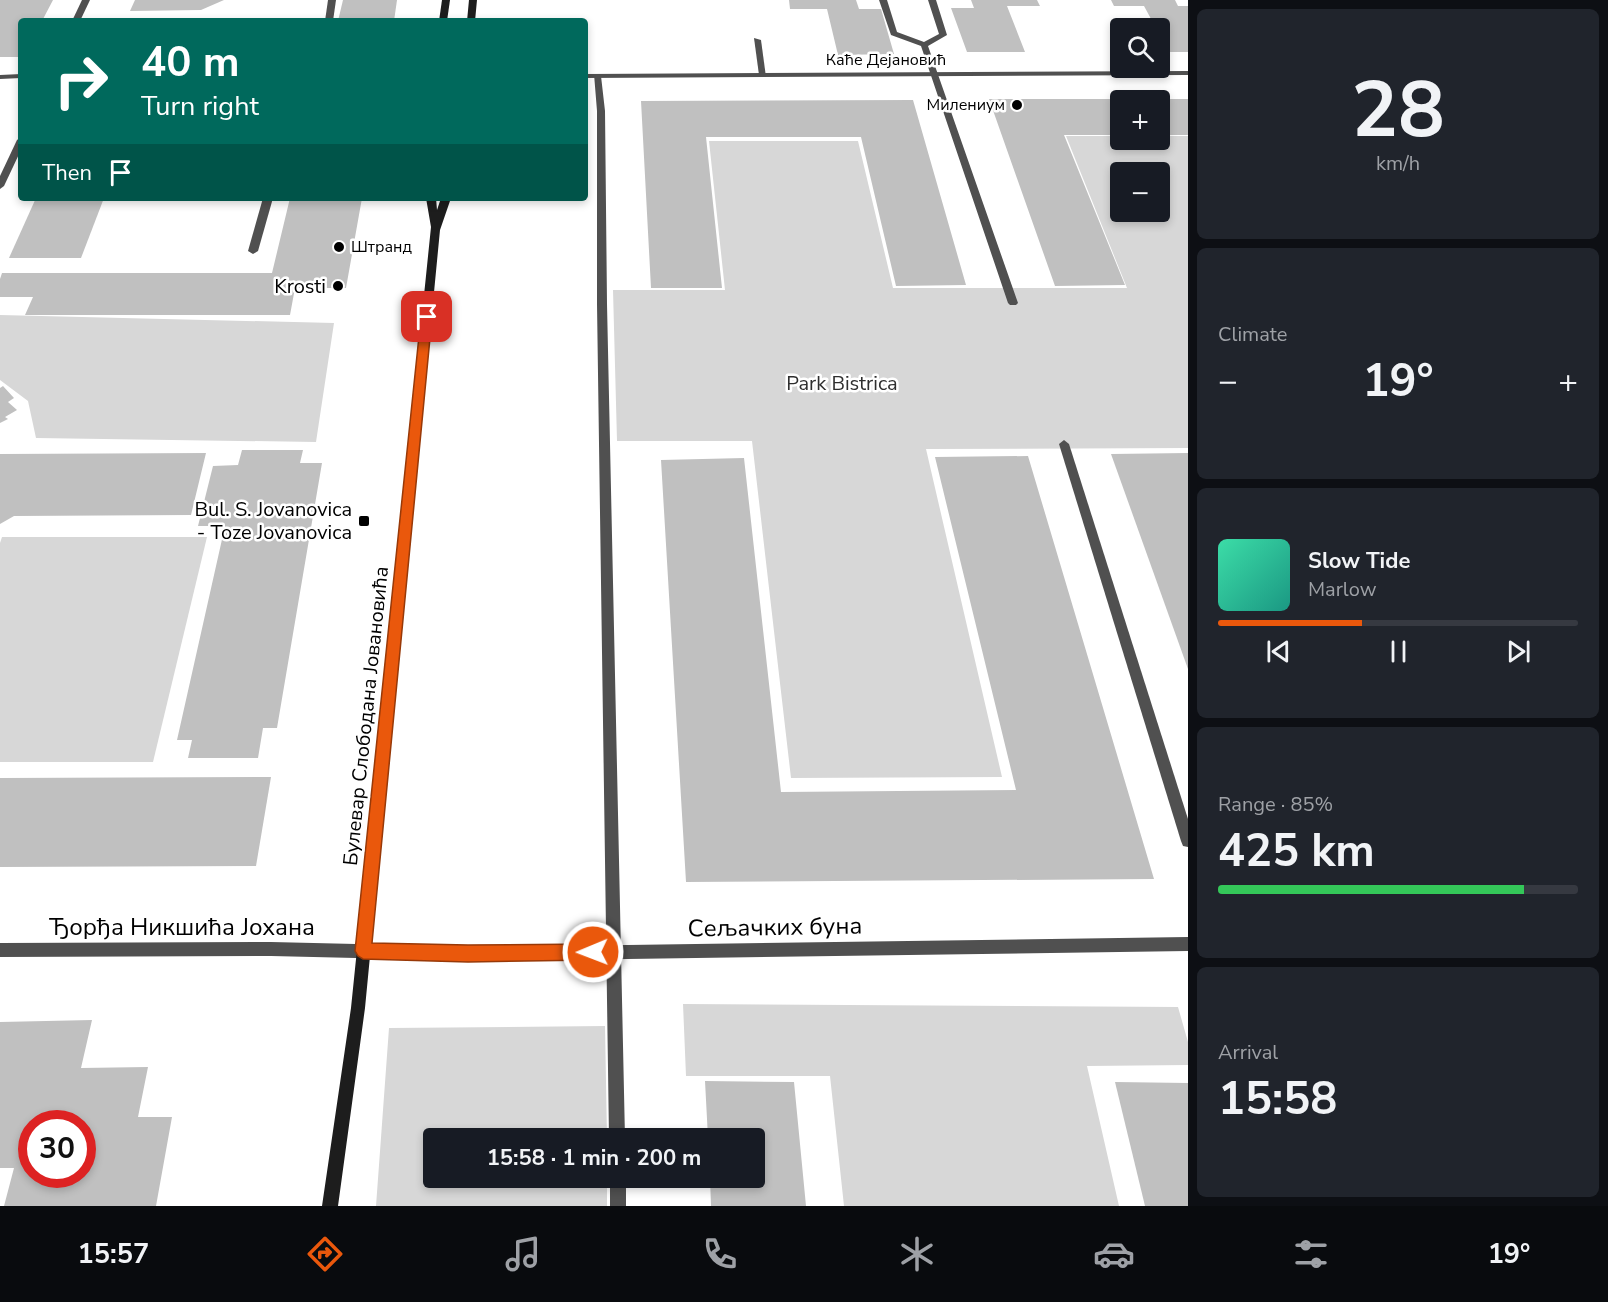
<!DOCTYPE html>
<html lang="en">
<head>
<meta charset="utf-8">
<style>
	body { margin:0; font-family:"Nunito Sans",sans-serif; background:#20242c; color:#f1f3f6; height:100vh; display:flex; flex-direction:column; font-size:22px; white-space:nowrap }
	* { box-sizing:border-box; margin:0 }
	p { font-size:20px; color:#9ea1a6 }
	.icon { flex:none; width:33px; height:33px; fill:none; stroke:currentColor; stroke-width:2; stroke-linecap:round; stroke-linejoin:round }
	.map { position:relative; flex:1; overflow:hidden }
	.drawer { display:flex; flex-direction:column; gap:9px; padding:9px; background:#0d0f14; width:420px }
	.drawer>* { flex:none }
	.top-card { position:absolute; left:18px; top:18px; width:570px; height:183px; border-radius:6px; box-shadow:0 3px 9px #0003; background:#00695c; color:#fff; overflow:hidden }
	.controls { position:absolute; left:1110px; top:18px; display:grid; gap:12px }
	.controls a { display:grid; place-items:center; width:60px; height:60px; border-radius:6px; background:#171b24; box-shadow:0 3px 9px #0003; font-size:30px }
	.speed { position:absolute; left:18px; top:1110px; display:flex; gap:12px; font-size:30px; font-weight:700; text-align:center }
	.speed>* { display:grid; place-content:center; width:78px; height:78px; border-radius:50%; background:#171b24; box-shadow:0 3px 9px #0003; line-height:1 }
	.speed .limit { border:9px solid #d22; background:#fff; color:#111 }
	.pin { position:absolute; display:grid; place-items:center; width:51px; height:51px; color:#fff; margin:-26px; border-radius:12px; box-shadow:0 3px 9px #0006 }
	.me { position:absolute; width:66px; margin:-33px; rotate:269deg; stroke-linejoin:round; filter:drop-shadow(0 0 4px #0008) }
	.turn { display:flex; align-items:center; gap:21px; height:126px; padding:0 24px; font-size:27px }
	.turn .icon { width:78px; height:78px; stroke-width:2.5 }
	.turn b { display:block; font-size:42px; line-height:51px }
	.then { display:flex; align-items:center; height:57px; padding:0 24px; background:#0003; gap:12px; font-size:22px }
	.big { font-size:45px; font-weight:700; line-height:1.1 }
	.drawer .card { flex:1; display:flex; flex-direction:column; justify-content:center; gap:9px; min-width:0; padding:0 21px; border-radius:9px; background:#20242c }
	.drawer .dial { align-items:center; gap:0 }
	.dial b { font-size:78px; line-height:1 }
	.song { display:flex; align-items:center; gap:18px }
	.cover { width:72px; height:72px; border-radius:9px; background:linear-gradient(135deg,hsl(160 70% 55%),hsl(170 70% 35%)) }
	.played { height:6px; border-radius:3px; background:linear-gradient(90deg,#ea580c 40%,#363941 40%) }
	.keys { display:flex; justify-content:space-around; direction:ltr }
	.heat { display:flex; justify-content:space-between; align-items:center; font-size:33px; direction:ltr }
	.charge { height:9px; border-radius:4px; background:linear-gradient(90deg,#34c759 85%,#363941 0) }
	.trip { position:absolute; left:423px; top:1128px; width:342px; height:60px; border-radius:6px; background:#171b24; box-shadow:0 3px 9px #0003; font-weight:700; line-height:60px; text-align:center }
	.tab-bar { display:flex; height:96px; justify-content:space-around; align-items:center; background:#090b0e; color:#9ea1a6 }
	.tab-bar .icon { width:42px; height:42px }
	.tab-bar .current { color:#ea580c }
	.tab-bar b { font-size:27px; color:#f1f3f6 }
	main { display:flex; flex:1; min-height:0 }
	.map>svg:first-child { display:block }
	.green { fill:#d7d7d7; fill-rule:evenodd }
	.building { fill:#c0c0c0; fill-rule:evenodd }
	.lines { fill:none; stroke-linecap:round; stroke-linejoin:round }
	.lane { fill:#505050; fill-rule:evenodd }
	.street { fill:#505050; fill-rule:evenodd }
	.secondary { fill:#1d1d1d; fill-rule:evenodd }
	.route { fill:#ea580c; stroke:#983908; stroke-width:1.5 }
	.poi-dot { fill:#000; stroke:#fff; stroke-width:2 }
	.labels { text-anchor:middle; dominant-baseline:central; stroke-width:5; stroke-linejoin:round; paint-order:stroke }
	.far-street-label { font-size:16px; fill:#000; stroke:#fff }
	.far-poi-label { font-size:16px; fill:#000; stroke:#fff; text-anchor:end }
	.poi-label { font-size:20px; fill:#000; stroke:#fff; text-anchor:end }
	.park-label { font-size:20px; fill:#2e2e2e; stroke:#fff }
	.street-label { font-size:20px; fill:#000; stroke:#fff }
	.near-street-label { font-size:24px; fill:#000; stroke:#fff }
</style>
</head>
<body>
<main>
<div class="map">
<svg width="1188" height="1206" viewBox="0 0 1188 1206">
	<rect width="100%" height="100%" fill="#fff"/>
	<g class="green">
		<path d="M1066,136H1120V140H1160V136H1188V448L926,449L1002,777L791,778L752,441H617L613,290H725L709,141H858L893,288H1127ZM1120,172H1160V212H1120Z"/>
		<path d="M0,315L334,323L316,442L36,438L28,401L0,380Z"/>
		<path d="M2,537H207L153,762H0V543Z"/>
		<path d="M683,1004L1178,1007L1188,1042V1065L1087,1066L1119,1206H844L830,1076H686Z"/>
		<path d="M605,1026L607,1138H434V1178H607V1206H376L389,1028Z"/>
	</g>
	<g class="building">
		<path d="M0,0H53L42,21H21V57H0Z"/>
		<path d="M135,0H224L201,10L130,11Z"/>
		<path d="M343,0H397L394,21H338Z"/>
		<path d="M789,0H856L859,9H881L894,54L838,55L827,9H790Z"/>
		<path d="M971,0H1037L1040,6H1007L1025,52H967L951,8H974Z"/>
		<path d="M1111,0H1175L1178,6H1188V52H1169L1160,35V28H1156L1144,6H1114Z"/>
		<path d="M989,99H1120V135H1064L1125,285L1055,286Z"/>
		<rect x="1160" y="99" width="28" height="36"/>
		<path d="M913,100L966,285L896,286L861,137H706L722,288H651L641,101Z"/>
		<path d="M36,198H104L81,258H9Z"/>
		<path d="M290,198H362L346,288H295L290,315H25L33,297H0V279L2,273H272Z"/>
		<path d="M3,386L14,398L8,402L17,410L5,417L8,419L0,423V388Z"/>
		<path d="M242,450H303L300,463H322L277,728H263L258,758H188L192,740H177L225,526H198L213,466L238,465Z"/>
		<path d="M206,453L191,515L14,516L0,524V454Z"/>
		<path d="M1188,453V669L1111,454Z"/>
		<path d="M1028,456L1154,879L686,882L661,460L744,458L781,792L1016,790L935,457Z"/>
		<path d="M271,777L256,866L0,867V778Z"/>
		<path d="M92,1020L81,1068L148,1067L138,1117H172L156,1206H4L14,1168H0V1022ZM32,1124H82V1174H32Z"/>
		<path d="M705,1081L794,1082L806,1206H711L710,1178H754V1138H708Z"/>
		<path d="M1115,1082L1188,1083V1206H1145Z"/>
	</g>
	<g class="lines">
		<g class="lane">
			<path d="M82,0H90L80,21H72Z"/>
			<path d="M328,0H336L333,21H325Z"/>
			<path d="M879,0H887L897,32L924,42L939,34L928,0H936L947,35L928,46L1018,303L1016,305H1010L1008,303L921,46L891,35Z"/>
			<path d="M754,38L761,40L766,77L759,75Z"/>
			<path d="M594,74L601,76L605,111L607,304L625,1138H609L597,304V111Z"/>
			<path d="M21,137V150L4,186L0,189V176L17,140Z"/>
			<path d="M263,198H273L258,251L253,254L248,251Z"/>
			<path d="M1064,440L1069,444L1188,819V847L1183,846L1181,841L1059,444Z"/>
			<rect x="610" y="1178" width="16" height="28"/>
		</g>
		<g class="street">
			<path d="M1188,71V75L585,78V74Z"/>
			<path d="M21,74V78L0,79V75Z"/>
			<path d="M1188,937V951L483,961L271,956L0,957V943L271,942L483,947Z"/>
		</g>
		<g class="secondary">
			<path d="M442,0H450L447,21H439Z"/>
			<path d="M469,0H477L475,21H467Z"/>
			<path d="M426,198H436L437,210L441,198H451L440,230L365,1008L338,1206H322L351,1008L431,227Z"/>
		</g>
	</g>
	<path class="route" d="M427,313L432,317L372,943L468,945L593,944L599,946L601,952L599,958L593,960L468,962L363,959L358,956L355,951L421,317Z"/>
	<g class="poi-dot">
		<circle cx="1017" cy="105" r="6"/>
		<circle cx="339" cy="247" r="6"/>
		<circle cx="338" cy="286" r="6"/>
		<rect x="358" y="515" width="12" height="12" rx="3"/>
	</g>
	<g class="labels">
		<g class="far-street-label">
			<text x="886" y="60">Каће Дејановић</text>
		</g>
		<g class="far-poi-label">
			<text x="1005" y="105">Милениум</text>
			<text x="351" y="247" text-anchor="start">Штранд</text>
		</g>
		<g class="poi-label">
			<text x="326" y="286">Krosti</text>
			<text x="352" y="509">Bul. S. Jovanovica<tspan x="352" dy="23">- Toze Jovanovica</tspan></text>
		</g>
		<g class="park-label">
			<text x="842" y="383">Park Bistrica</text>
		</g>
		<g class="street-label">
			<text transform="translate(366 716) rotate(-84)">Булевар Слободана Јовановића</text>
		</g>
		<g class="near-street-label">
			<text x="182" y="927">Ђорђа Никшића Јохана</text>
			<text transform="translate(775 927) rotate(-1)">Сељачких буна</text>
		</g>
	</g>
</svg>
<div class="controls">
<a><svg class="icon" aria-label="search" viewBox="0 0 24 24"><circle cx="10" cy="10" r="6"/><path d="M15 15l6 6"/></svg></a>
<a>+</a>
<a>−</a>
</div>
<div class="speed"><div class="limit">30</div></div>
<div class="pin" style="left:427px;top:317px;background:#d93025"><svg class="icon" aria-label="arrive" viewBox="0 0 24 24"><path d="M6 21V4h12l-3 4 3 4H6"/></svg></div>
<svg class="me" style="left:593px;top:952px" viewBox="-20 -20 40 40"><circle r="17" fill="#ea580c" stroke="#fff" stroke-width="3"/><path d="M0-11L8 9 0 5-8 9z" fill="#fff"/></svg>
<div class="trip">15:58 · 1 min · 200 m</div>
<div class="top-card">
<div class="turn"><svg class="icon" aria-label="right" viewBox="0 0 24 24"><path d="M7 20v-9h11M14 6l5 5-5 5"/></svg><div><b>40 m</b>Turn right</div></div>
<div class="then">Then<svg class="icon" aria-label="arrive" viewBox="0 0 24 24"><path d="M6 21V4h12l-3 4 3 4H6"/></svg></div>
</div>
</div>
<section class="drawer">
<div class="card dial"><b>28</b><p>km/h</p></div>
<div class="card"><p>Climate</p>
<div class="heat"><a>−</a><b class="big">19°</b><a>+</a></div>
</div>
<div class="card">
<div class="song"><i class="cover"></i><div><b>Slow Tide</b><p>Marlow</p></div></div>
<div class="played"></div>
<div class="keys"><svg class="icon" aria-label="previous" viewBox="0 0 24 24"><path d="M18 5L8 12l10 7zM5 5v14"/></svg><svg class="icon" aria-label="pause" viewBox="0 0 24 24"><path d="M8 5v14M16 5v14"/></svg><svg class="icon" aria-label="next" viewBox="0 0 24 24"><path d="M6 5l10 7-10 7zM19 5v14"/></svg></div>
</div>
<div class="card"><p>Range · 85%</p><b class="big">425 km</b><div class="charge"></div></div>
<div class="card"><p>Arrival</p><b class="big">15:58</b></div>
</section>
</main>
<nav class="tab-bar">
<b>15:57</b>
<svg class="icon current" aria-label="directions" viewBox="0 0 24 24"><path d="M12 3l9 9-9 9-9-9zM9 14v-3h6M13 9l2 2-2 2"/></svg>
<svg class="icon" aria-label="music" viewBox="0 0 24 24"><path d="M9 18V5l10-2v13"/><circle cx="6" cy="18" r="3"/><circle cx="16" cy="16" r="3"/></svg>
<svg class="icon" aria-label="phone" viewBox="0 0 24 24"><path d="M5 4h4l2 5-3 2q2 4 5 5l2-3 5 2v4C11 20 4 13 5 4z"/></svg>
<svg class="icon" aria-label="climate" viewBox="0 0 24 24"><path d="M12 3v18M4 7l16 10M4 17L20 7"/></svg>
<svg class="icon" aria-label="car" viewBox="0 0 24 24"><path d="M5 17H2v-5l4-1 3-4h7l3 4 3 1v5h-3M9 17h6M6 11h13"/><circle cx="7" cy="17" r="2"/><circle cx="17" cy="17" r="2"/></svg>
<svg class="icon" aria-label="filters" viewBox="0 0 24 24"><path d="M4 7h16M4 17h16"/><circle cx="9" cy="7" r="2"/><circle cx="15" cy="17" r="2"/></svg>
<b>19°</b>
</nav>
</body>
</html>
